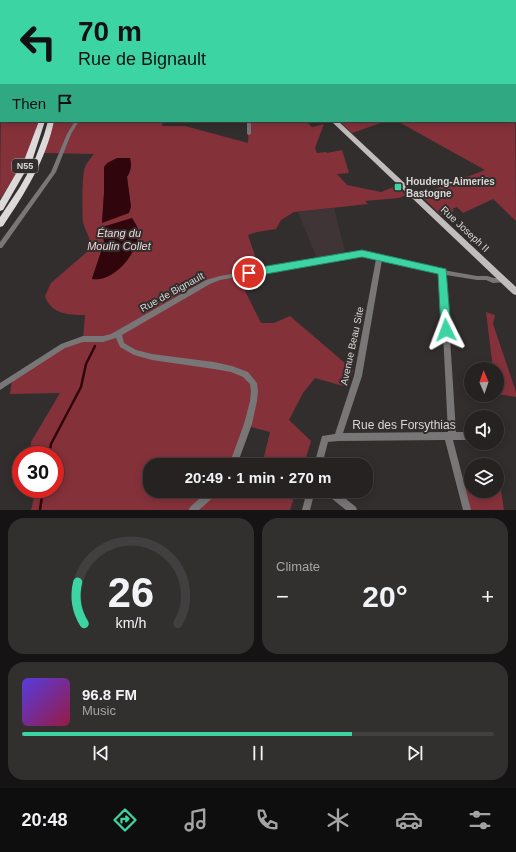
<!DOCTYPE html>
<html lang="en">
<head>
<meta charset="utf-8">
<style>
	body { margin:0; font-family:Helvetica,sans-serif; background:#322f2f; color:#f1f3f6; height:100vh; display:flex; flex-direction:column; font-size:15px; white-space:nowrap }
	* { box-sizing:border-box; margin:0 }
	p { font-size:13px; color:#a4a4a5 }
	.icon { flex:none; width:22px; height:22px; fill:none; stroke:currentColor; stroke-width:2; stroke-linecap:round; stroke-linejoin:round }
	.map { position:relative; height:510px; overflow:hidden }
	.details { display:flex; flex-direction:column; gap:8px; padding:8px; background:#151313; flex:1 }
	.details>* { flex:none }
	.banner { position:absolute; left:0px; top:0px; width:516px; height:122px; box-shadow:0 2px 10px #0003,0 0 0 1px #423f40; background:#3dd4a3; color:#111; overflow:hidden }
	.needle { width:26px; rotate:358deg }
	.controls { position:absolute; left:464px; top:362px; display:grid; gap:8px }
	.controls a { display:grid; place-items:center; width:40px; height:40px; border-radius:50%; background:#262222; box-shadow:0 2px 10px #0003,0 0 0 1px #423f40; font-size:20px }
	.speed { position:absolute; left:12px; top:446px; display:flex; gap:8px; font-size:20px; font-weight:700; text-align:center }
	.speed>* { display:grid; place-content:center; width:52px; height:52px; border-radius:50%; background:#262222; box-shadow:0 2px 10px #0003,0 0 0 1px #423f40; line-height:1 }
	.speed .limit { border:6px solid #d22; background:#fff; color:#111 }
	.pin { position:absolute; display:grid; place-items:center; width:34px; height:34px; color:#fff; margin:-17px; border:2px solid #fff; border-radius:50%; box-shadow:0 1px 4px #0007 }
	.me { position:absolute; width:44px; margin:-22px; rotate:357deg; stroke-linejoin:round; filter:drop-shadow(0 0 3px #0008) }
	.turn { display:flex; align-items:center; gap:14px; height:84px; padding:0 12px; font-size:18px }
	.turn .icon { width:52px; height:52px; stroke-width:2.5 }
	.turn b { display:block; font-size:28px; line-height:34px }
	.then { display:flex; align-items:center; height:38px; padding:0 12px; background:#0003; gap:8px; font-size:15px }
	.big { font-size:30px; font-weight:800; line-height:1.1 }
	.details .widget { flex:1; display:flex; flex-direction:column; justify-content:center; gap:6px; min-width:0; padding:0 14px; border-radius:16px; background:#322f2f }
	.details .dial { align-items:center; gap:0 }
	.dial svg { height:104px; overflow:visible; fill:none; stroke:#423f40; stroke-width:7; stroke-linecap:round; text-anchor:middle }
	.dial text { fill:#f1f3f6; stroke:none }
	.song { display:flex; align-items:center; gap:12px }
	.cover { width:48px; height:48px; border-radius:6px; background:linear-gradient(135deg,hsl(250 70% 55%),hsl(340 70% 35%)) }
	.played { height:4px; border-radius:2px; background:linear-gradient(90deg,#3dd4a3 70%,#423f40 70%) }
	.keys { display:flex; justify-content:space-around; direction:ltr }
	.heat { display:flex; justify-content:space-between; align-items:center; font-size:22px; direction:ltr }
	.details .tiles { flex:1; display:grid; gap:8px; grid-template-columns:1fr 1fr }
	.widget:last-child { grid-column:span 2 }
	.trip { position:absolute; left:143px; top:458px; width:230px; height:40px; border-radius:16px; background:#262222; box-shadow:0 2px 10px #0003,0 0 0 1px #423f40; font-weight:800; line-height:40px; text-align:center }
	.menu { display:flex; height:64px; justify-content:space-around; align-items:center; background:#0f0e0e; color:#a4a4a5 }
	.menu .icon { width:28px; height:28px }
	.menu .active { color:#3dd4a3 }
	.menu b { font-size:18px; color:#f1f3f6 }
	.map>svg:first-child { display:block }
	.built { fill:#403536 }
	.green { fill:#85313a; fill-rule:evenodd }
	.water { fill:#30050c }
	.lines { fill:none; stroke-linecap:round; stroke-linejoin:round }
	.stream-far1 { stroke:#30050c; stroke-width:1.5 }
	.stream { stroke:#30050c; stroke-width:2.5 }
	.minor { fill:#787676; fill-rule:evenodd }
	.major { fill:#c1bdbd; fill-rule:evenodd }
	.highway { fill:#ded9d9; fill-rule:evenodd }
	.route { fill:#3dd4a3; stroke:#288a6a }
	.poi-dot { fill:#3dd4a3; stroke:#322e2e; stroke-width:1.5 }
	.labels { text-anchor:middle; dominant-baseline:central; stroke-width:4; stroke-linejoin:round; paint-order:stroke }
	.shield { fill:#322e2e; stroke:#a7a4a4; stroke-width:1 }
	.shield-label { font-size:9px; font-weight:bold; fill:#d9d6d6 }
	.poi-label { font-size:10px; font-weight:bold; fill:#d9d6d6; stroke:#322e2e; text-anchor:start }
	.street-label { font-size:10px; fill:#d9d6d6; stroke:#322e2e }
	.water-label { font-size:11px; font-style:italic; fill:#eed3d4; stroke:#322e2e }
	.near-street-label { font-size:12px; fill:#d9d6d6; stroke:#322e2e }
</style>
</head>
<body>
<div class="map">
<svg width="516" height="510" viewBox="0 0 516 510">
	<rect width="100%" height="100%" fill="#322e2e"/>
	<path class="built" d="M334,208L346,256L318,261L298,212Z"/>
	<g class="green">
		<path d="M1,96V121H39C32,150 16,175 0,199Z"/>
		<path d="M515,103L516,221L493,199L463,213L457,207L452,209L454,211L441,215L420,195L485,170L397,121H515Z"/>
		<path d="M54,121H163L162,126H185L248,143L249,121H306L312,127L324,124L315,148L317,153L326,152L327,153L342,150L349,173L337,174L347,185L381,192L396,186L406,195L399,198L365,201L368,204L294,212L281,220L276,229L257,232L248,235L260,271L237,275L261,323H274L290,316L353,370L348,384L343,386L315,378L303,393L289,420L311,441L304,465H262L270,432L248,426L233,465H150V491H233L239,495L241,491H296L290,510H31L36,489H55V455H30L31,442L60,393L10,394L12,381L42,359L83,339L85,315C68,315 51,314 45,296L51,283L88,251C93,239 86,234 83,222C82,215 82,173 85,167C87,162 91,158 94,154L44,153ZM104,167L127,177L131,207L102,222L104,193ZM104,243L128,259C119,269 107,282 92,278Z"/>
		<path d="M339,121H391L381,123L352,133Z"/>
		<path d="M486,312L495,315L493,324L516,392V397L497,394V369H493Z"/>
		<path d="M460,484L471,485V491H497V485H500L504,510H467Z"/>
	</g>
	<g class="water">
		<path d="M117,158H130C132,165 131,171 127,177L131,207L129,213L102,223L104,193V167L107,163Z"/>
		<path d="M132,218C134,221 137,226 138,229C141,251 114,283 92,279L104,243L102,227Z"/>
	</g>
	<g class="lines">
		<path class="stream-far1" d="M351,1L354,0"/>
		<g class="stream">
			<path d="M49,455L51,444L81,387L86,364L95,346"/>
			<path d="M40,510L43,489"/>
		</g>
		<g class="minor">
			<path d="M54,0H61L63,1H56Z"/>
			<path d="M400,0H404L405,1H401Z"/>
			<path d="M432,0H436L437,1H433Z"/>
			<path d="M466,0H470L471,1H467Z"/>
			<path d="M495,0H500L499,1H494Z"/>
			<path d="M506,0H511L512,1H507Z"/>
			<rect x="515" y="2" width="1" height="3"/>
			<rect x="515" y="14" width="1" height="3"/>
			<rect x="515" y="46" width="1" height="2"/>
			<rect x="515" y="64" width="1" height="3"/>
			<rect x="0" y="94" width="1" height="2"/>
			<path d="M75,121H79L71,134L56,172L2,248H0V242L51,172L67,134Z"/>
			<path d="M247,121H251V134L249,135L247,134Z"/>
			<path d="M362,251L378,254H380L383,256L443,270L477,276H487L494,278H506L507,280L506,282L493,283L486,280H477L446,275L456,432H471V440H453L471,510H463L445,440L338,441L328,442L322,465H314L322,436L335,434L354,376L376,259L362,255L220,280L210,284L122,335L124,343L136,350L152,354L214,362L232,366L248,372L257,383L258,391L257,401L252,424L237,465H229L244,424L250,401L251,391L250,384L243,377L231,372L214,369L152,360L134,355L120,347L116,338L103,342H83L65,348L0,390V383L61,344L83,336H103L111,334L206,280L220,276ZM382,260L440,274L448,432L343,433L362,376Z"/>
			<path d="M497,432L502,433L503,436L502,439L497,440Z"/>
			<path d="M208,491H218L217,494L199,510H189L190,507Z"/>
			<path d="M307,491H315L310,510H302Z"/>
			<path d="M325,491H336L356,507L357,510H346L326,494Z"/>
		</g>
		<g class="major">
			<rect x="515" y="83" width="1" height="4"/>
			<path d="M331,121H338L516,287V295L513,294Z"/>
		</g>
		<g class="highway">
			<path d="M1,0H10L11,1H2Z"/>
			<path d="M39,121H45L33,158L3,210L0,211V201L25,158Z"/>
			<path d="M48,121H54C46,160 25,193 3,226L0,227V217L20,187L34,162L44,135Z"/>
		</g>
	</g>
	<path class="route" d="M362,250L446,269L451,330L450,333L446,334L443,333L441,330L438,274L362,257L249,277L244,273L249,269Z"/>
	<rect class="poi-dot" x="394" y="183" width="8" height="8" rx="2"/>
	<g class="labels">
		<rect class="shield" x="12" y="159" width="26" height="14" rx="3"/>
		<g class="shield-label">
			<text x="25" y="166">N55</text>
		</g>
		<g class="poi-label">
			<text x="406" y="181">Houdeng-Aimeries<tspan x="406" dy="12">Bastogne</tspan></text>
		</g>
		<g class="street-label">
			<text transform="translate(465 229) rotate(43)">Rue Joseph II</text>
			<text transform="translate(172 292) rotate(-29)">Rue de Bignault</text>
			<text transform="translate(352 346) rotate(-78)">Avenue Beau Site</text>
		</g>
		<g class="water-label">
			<text x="119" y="233">Étang du<tspan x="119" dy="13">Moulin Collet</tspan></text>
		</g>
		<g class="near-street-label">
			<text x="404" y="425">Rue des Forsythias</text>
		</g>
	</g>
</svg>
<div class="controls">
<a><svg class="needle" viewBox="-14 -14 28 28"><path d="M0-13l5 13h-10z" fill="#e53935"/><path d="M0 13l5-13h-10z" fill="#a4a4a5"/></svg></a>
<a><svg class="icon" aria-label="sound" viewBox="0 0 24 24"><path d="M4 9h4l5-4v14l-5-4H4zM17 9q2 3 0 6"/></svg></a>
<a><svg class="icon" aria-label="layers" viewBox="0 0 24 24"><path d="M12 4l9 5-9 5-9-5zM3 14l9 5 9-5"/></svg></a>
</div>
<div class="speed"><div class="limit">30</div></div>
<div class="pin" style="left:249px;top:273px;background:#d93025"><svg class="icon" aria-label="arrive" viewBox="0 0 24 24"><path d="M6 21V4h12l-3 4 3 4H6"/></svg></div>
<svg class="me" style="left:446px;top:330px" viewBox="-20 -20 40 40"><path d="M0-17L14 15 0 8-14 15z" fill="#3dd4a3" stroke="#fff" stroke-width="4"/></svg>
<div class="trip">20:49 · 1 min · 270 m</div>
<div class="banner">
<div class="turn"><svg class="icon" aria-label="left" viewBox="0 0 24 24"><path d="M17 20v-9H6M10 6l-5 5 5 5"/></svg><div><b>70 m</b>Rue de Bignault</div></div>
<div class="then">Then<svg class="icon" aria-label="arrive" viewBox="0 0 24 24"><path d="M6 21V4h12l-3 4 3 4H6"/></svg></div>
</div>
</div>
<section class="details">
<div class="tiles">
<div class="widget dial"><svg viewBox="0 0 100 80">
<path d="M14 69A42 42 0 1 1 86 69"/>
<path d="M14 69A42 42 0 0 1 9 37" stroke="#3dd4a3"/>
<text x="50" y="56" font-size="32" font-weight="700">26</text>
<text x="50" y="72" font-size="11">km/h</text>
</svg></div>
<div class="widget"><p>Climate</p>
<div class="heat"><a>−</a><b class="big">20°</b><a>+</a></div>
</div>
<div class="widget">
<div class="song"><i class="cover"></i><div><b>96.8 FM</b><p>Music</p></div></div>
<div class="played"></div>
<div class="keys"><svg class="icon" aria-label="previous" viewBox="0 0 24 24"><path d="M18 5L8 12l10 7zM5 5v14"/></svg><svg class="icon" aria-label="pause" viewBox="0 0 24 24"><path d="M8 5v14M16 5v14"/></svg><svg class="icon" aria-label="next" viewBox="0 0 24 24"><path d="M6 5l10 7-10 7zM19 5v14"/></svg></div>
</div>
</div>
</section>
<nav class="menu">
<b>20:48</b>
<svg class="icon active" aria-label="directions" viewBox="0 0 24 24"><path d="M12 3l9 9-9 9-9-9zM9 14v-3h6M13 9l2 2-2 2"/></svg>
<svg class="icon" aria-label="music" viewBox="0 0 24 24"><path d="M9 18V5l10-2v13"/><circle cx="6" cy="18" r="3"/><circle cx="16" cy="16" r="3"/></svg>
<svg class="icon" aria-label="phone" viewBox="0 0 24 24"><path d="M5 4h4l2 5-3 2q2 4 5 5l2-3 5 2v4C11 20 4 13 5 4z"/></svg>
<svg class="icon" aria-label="climate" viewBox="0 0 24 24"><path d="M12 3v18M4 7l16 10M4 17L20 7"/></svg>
<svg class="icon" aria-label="car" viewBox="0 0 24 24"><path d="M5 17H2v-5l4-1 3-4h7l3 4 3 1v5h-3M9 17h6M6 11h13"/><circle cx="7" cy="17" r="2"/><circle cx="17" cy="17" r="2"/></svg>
<svg class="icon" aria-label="filters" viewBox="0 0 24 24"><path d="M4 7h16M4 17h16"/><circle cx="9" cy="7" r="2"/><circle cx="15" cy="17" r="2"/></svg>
</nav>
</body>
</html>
